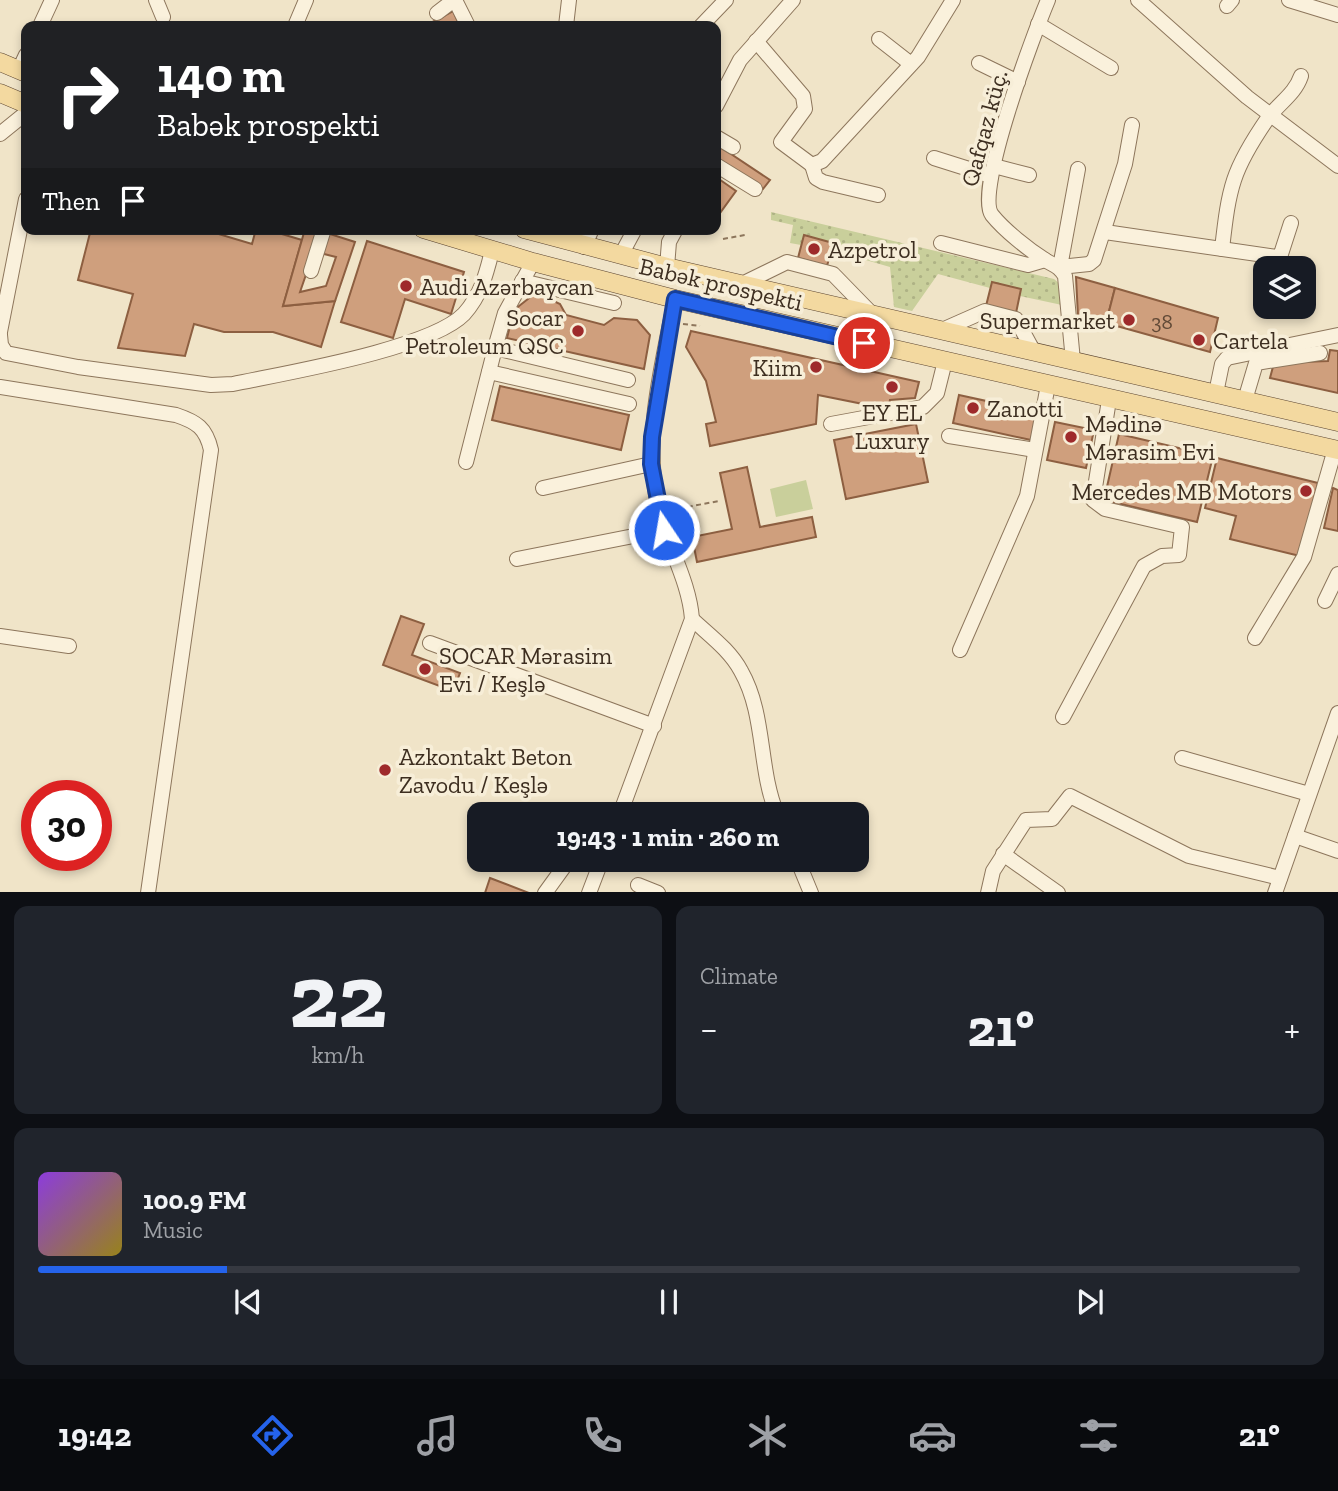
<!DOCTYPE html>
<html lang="en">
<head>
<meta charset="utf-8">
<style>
	body { margin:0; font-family:"Zilla Slab",serif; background:#20242c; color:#f1f3f6; height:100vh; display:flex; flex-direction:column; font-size:26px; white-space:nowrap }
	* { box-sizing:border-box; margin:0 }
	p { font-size:23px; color:#9ea1a6 }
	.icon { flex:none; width:38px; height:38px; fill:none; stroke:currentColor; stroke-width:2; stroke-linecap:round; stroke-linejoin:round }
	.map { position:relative; height:892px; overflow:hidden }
	.panel { display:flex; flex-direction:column; gap:14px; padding:14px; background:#0d0f14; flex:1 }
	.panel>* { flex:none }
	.banner { position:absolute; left:21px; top:21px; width:700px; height:214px; border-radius:14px; box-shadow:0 4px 10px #0003; background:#202124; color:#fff; overflow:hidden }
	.tools { position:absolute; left:1253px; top:256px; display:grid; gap:14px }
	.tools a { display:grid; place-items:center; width:63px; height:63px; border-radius:14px; background:#171b24; box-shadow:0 4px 10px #0003; font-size:35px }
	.speed { position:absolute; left:21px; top:780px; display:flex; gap:14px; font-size:35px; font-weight:700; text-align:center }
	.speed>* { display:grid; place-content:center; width:91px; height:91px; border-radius:50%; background:#171b24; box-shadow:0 4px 10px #0003; line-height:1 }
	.speed .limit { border:10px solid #d22; background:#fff; color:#111 }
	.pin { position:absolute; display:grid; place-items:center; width:60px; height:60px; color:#fff; margin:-30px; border:4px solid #fff; border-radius:50%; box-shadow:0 2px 7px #0007 }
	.me { position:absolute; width:77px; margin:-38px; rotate:348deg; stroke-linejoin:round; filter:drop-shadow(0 0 5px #0008) }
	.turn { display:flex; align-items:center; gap:24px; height:147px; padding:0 21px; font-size:32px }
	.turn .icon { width:91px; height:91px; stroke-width:2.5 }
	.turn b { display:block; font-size:49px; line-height:60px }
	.then { display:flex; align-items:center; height:66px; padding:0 21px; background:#0003; gap:14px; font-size:26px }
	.big { font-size:52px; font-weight:700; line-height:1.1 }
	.panel .widget { flex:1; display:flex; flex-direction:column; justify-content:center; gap:10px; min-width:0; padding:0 24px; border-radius:14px; background:#20242c }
	.panel .dial { align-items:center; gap:0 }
	.dial b { font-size:91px; line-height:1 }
	.song { display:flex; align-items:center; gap:21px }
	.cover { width:84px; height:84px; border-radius:10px; background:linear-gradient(135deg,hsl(270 70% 55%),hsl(50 70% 35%)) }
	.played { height:7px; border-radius:4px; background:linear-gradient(90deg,#2563eb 15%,#363941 15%) }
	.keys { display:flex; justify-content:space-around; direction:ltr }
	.heat { display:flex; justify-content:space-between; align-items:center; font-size:38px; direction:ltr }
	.panel .tiles { flex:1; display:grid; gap:14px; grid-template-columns:1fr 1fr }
	.widget:last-child { grid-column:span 2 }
	.trip { position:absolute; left:467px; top:802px; width:402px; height:70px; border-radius:14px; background:#171b24; box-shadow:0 4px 10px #0003; font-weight:700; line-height:70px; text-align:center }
	.menu { display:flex; height:112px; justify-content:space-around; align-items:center; background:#090b0e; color:#9ea1a6 }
	.menu .icon { width:49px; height:49px }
	.menu .on { color:#2563eb }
	.menu b { font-size:32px; color:#f1f3f6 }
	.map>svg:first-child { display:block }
	.grass { fill:url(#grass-dots) }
	.garden { fill:#c9cf9b }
	.building { fill:#cf9f7d; stroke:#8d5f41; stroke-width:2 }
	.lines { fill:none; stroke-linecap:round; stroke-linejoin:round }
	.minor-casing { stroke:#8d765c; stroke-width:16 }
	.major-casing { stroke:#5b4430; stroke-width:19 }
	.path { stroke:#8d765c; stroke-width:2; stroke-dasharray:5 3.5; stroke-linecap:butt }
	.minor { stroke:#faf1dc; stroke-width:14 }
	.major { stroke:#f3d9a0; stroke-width:18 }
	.route-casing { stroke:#184099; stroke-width:18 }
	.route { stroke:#2563eb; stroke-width:12 }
	.poi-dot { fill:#9e2a2b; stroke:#f7eed8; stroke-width:2.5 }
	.labels { text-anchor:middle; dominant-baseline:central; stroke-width:7; stroke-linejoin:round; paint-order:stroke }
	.number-label { font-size:21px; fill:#624a37 }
	.street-label { font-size:24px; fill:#3d2e20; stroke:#f7eed8 }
	.poi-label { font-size:24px; fill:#3d2e20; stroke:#f7eed8; text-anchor:start }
</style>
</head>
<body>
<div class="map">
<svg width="1338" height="893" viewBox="0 0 1338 893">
	<defs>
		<pattern id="grass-dots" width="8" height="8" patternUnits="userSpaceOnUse" patternTransform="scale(1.75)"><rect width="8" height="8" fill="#c9cf9b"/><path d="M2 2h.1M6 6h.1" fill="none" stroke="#aeb285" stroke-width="1.8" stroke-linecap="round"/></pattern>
	</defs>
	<rect width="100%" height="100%" fill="#f0e4c8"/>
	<path class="grass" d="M771,212L1054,279L1061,285L1062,305L1020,296L1021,289L992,282L990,288L938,274L912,311L894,307L890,267L831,250L832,243L804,235L801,245L790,243L793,225L771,220Z"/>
	<path class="garden" d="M806,480L813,509L776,517L770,489Z"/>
	<g class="building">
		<path d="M453,11L460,26H425L427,25Z"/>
		<path d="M716,144L770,180L763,189L716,157Z"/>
		<path d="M716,177L736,191L720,213L716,210Z"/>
		<path d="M91,229H202L252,244L256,229H265L302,240L283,306L335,301L321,347L273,332H224L194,324L185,356L118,348L133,294L78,280Z"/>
		<path d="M305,229L321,231L300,292L326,286L336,257L320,253L327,233L355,242L335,301L283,306Z"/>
		<path d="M804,235L833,243L827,266L798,258Z"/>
		<path d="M367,241L464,272L451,314L405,299L393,338L341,322Z"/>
		<path d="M1076,277L1115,288L1106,323L1078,316Z"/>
		<path d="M992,282L1021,289L1016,313L986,306Z"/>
		<path d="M1115,288L1218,318L1210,352L1106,323Z"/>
		<path d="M533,295H541L560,304L566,315L604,325L614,318L637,320L650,335L644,369L507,338L514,310Z"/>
		<path d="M691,331L919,382L915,398L890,400L888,409L818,395L816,424L710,446L706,424L716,422L706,381L686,347Z"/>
		<path d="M1330,350L1338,351V393L1270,378L1274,363L1328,361Z"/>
		<path d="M500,386L629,415L621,450L492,420Z"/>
		<path d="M959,395L1037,412L1031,440L953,423Z"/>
		<path d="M1055,422L1094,430L1086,468L1047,460Z"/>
		<path d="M916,424L928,482L846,499L834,440Z"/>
		<path d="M1119,434L1213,456L1197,522L1104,500Z"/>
		<path d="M1217,458L1318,483L1300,556L1230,539L1236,516L1205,508Z"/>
		<path d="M747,467L760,527L812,517L816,537L697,562L692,537L732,529L720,473Z"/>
		<path d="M1333,488L1338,490V531L1324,528Z"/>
		<path d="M401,616L424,624L412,655L460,673L453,691L383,665Z"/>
		<path d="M490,878L529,893H485Z"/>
	</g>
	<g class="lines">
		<g class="minor-casing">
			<g id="minor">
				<path d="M156,0L163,17"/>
				<path d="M455,0L468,26"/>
				<path d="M1048,0C1035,31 974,192 992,215C1005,231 1028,249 1045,260C1055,266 1059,266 1065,276L1073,361"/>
				<path d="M1138,0L1247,97L1338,166"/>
				<path d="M1289,0L1338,15"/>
				<path d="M1227,6L1232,0"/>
				<path d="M437,13L454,0"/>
				<path d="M1038,24L1111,68"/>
				<path d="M40,26L52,0"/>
				<path d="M295,26L306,0"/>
				<path d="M566,26L569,0"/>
				<path d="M701,26L726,0"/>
				<path d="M879,39L911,64"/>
				<path d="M756,41L803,96L805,109L781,142L812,165L822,161L918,57L953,0"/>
				<path d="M979,63L1018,82"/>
				<path d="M19,70L26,55"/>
				<path d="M716,106L740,60L793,0"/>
				<path d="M0,134L26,113"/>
				<path d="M716,137L733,147"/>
				<path d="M934,158L991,176"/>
				<path d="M716,165L755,189"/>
				<path d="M812,165L816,178L823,182L878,195"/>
				<path d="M994,166L1029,175"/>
				<path d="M1078,169L1060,267L1089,264L1094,260L1125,164L1132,125"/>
				<path d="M1105,232L1277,257L1281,254L1291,223"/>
				<path d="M941,243L1028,265L1045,260"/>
				<path d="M584,247L592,229"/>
				<path d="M1222,249C1229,187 1232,170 1268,118C1279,103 1295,94 1301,76"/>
				<path d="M621,255L635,229"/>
				<path d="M533,262L505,313L495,348L628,380"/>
				<path d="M667,267L669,242L676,229"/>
				<path d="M311,271L324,229"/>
				<path d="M522,281L614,303"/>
				<path d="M742,284L787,262L833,274L871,313"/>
				<path d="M942,330L985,311L1016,319L1034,352"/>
				<path d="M0,332L26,199"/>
				<path d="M0,335L1,345L6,353L78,367L211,385L233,384C285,373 430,349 464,314C481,295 486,275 492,251"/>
				<path d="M489,372L629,404"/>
				<path d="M0,387L176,415C197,422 206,428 211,450L148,893"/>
				<path d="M1216,393L1222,364L1227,358L1338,335"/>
				<path d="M1245,400L1256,363L1320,353"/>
				<path d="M831,424L923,407L937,393L945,361"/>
				<path d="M949,436L1035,450"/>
				<path d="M466,462L495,348"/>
				<path d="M543,488L651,464"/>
				<path d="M517,559L664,530"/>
				<path d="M1325,601L1338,574"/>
				<path d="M692,619C709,635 730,650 741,671C766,715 758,768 777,814"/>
				<path d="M0,636L69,646"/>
				<path d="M1255,638L1304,557L1335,449"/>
				<path d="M430,643L654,726"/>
				<path d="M960,650L1027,496L1048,385"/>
				<path d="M1063,717L1144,566L1162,556L1179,555L1182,527L1105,509L1093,500L1109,400"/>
				<path d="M1182,758L1309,794"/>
				<path d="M620,814L692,619C689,578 664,541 657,501C644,432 662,366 675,299"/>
				<path d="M1295,836L1338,851"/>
				<path d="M1003,854L1058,893"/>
				<path d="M797,859L811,893"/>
				<path d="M638,885L658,893"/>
				<path d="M545,893L566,864"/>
				<path d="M589,893L602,859"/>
				<path d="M988,893L993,871L1026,820L1052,819L1070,796L1189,856L1280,878"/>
				<path d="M1275,893L1338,713"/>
			</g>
		</g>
		<g class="major-casing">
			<g id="major">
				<path d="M0,62L26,73"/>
				<path d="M0,93L26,104"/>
				<path d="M423,229L533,262L675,299L1338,450"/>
				<path d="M524,229L667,267L1338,422"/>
			</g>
		</g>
		<g class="path">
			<path d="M723,239L745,235"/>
			<path d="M683,324L700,326"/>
			<path d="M671,510L719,501"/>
		</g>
		<use href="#minor" class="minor"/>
		<use href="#major" class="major"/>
	</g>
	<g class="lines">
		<g class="route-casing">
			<path id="route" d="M664,530L651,464L652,437L675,299L864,343"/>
		</g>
		<use href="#route" class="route"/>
	</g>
	<g class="poi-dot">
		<circle cx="814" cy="249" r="7"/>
		<circle cx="406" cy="286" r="7"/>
		<circle cx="1129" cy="320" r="7"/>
		<circle cx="578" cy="331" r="7"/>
		<circle cx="1199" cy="340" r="7"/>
		<circle cx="816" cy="367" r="7"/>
		<circle cx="892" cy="387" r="7"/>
		<circle cx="973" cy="408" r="7"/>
		<circle cx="1071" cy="437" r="7"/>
		<circle cx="1306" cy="491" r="7"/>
		<circle cx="425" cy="669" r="7"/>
		<circle cx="385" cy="770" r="7"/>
	</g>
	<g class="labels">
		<g class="number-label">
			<text x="1162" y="321">38</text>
		</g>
		<g class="street-label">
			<text transform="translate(984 128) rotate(-75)">Qafqaz küç.</text>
			<text transform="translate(721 284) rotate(13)">Babək prospekti</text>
		</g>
		<g class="poi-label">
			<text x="828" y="249">Azpetrol</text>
			<text x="420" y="286">Audi Azərbaycan</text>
			<text x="564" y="317" text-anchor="end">Socar<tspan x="564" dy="28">Petroleum QSC</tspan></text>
			<text x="1115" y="320" text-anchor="end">Supermarket</text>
			<text x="1213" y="340">Cartela</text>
			<text x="802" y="367" text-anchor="end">Kiim</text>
			<text x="987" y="408">Zanotti</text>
			<text x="892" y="412" text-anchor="middle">EY EL<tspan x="892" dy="28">Luxury</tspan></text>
			<text x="1085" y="423">Mədinə<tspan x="1085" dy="28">Mərasim Evi</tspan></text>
			<text x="1292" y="491" text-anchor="end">Mercedes MB Motors</text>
			<text x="439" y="655">SOCAR Mərasim<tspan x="439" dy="28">Evi / Keşlə</tspan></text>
			<text x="399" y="756">Azkontakt Beton<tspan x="399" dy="28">Zavodu / Keşlə</tspan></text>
		</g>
	</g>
</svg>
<div class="tools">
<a><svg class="icon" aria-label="layers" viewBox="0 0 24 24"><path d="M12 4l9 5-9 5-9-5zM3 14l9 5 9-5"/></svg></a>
</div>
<div class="speed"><div class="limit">30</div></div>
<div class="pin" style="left:864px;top:343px;background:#d93025"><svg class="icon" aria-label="arrive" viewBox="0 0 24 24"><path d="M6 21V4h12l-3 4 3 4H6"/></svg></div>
<svg class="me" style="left:664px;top:530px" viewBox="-20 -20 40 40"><circle r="17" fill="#2563eb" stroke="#fff" stroke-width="3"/><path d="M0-11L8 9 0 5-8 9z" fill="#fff"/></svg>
<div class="trip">19:43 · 1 min · 260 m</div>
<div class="banner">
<div class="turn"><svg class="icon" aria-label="right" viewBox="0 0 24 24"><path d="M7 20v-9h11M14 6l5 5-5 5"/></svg><div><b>140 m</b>Babək prospekti</div></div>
<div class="then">Then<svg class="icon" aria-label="arrive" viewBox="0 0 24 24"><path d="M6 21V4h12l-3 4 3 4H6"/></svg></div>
</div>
</div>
<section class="panel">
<div class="tiles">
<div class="widget dial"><b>22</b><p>km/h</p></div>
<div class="widget"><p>Climate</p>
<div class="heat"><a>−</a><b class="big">21°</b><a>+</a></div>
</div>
<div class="widget">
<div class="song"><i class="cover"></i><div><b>100.9 FM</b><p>Music</p></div></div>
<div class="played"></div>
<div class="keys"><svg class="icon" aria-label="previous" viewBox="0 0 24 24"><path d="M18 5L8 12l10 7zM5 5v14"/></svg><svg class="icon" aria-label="pause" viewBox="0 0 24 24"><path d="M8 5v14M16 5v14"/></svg><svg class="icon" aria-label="next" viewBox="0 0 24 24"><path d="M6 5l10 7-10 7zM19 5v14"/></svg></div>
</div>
</div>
</section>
<nav class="menu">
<b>19:42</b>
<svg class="icon on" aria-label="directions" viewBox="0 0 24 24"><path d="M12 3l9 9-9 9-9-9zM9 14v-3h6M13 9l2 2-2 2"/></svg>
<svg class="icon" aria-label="music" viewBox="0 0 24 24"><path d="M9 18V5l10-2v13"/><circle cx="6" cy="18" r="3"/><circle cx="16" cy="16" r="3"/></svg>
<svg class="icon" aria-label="phone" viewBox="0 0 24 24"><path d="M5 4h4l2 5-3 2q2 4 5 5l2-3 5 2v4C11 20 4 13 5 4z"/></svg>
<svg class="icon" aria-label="climate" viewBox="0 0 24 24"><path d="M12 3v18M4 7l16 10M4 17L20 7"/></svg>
<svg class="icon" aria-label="car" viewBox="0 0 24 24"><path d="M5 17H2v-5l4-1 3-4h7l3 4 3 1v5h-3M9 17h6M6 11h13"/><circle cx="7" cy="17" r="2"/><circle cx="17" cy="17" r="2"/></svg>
<svg class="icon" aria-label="filters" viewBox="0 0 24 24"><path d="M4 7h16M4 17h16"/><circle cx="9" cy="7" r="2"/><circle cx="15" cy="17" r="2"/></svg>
<b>21°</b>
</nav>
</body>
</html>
